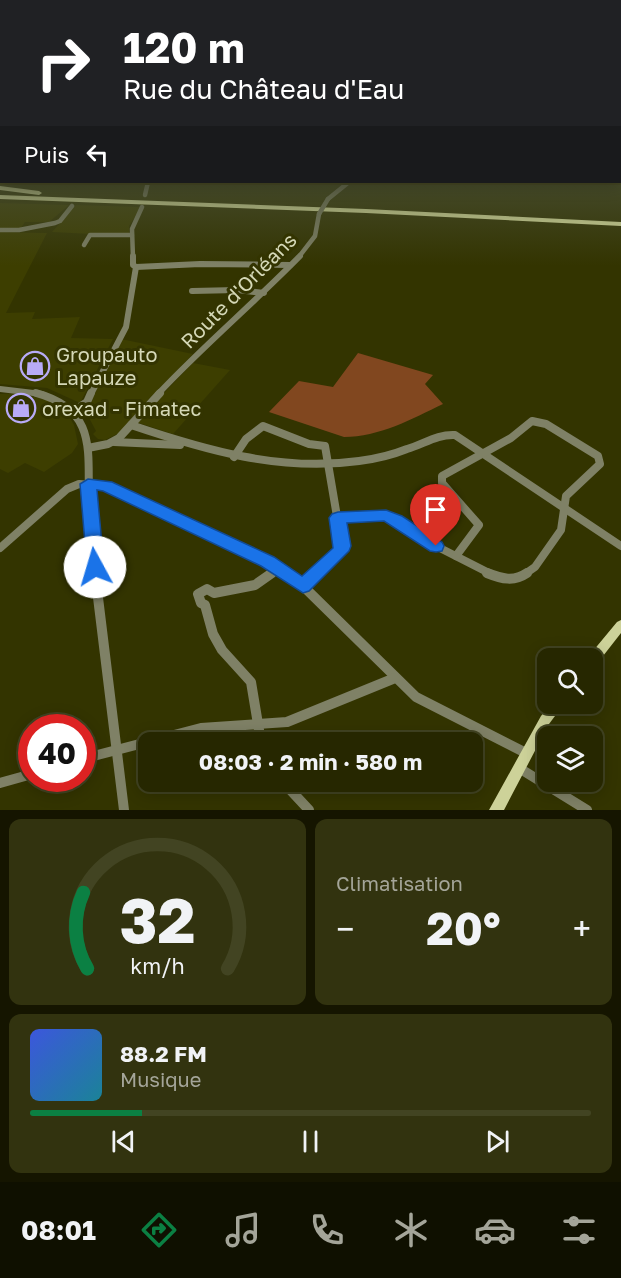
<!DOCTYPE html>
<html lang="fr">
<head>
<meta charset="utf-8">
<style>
	body { margin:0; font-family:"Golos Text",sans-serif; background:#32330f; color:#f1f3f6; height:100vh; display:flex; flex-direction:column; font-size:22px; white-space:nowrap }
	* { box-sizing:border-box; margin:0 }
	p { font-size:20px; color:#a4a599 }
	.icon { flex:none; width:33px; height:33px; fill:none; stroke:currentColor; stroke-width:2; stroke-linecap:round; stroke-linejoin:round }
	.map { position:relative; height:810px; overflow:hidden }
	.details { display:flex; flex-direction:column; gap:9px; padding:9px; background:#151500; flex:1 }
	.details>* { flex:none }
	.hud { position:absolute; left:0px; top:0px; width:621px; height:183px; box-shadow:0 3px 15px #0003,0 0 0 2px #424422; background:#202124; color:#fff; overflow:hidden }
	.fabs { position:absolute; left:537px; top:648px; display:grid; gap:12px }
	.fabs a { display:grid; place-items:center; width:66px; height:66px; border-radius:12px; background:#262700; box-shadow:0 3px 15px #0003,0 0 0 2px #424422; font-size:30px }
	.speed { position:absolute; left:18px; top:714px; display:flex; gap:12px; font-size:30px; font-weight:700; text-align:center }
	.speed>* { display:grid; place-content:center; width:78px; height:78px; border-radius:50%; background:#262700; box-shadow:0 3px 15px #0003,0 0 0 2px #424422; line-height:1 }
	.speed .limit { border:9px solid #d22; background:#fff; color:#111 }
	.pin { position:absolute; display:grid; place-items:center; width:51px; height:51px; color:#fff; margin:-62px -26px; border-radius:50% 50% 50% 0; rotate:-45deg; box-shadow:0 0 6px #0007 }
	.pin .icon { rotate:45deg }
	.me { position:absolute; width:66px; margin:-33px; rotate:354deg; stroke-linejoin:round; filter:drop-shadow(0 0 4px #0008) }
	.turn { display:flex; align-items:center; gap:21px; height:126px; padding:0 24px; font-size:27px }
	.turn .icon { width:78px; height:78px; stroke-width:2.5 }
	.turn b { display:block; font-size:42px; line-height:51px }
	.then { display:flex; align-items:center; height:57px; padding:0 24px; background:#0003; gap:12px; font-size:22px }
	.big { font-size:45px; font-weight:700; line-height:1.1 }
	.details .card { flex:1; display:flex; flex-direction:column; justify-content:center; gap:9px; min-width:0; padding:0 21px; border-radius:12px; background:#32330f }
	.details .dial { align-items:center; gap:0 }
	.dial svg { height:156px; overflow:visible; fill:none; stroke:#424422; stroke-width:7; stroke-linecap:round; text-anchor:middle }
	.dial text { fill:#f1f3f6; stroke:none }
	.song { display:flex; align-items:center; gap:18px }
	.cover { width:72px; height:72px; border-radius:9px; background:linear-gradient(135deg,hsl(230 70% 55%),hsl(190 70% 35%)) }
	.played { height:6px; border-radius:3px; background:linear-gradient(90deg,#0b8043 20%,#424422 20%) }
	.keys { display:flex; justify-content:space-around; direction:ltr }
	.heat { display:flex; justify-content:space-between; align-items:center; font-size:33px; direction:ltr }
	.details .tiles { flex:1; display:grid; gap:9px; grid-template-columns:1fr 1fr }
	.card:last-child { grid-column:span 2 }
	.trip { position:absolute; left:138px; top:732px; width:345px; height:60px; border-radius:12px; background:#262700; box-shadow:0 3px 15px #0003,0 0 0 2px #424422; font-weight:700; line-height:60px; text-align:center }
	.menu { display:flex; height:96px; justify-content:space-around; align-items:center; background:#0f1000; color:#a4a599 }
	.menu .icon { width:42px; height:42px }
	.menu .on { color:#0b8043 }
	.menu b { font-size:27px; color:#f1f3f6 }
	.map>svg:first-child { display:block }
	.built { fill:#3d3e00 }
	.green { fill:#81471f }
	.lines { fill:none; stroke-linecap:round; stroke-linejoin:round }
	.minor-far3 { stroke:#7f8166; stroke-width:4.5 }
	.minor-far2 { stroke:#7f8166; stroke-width:6 }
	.minor-far1 { stroke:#7f8166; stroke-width:8 }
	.minor { stroke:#7f8166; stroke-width:10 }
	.major { fill:#cdd299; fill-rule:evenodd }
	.highway { fill:#ecf2ac; fill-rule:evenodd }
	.minor-bridge { stroke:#7f8166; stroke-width:4.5 }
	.route { fill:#1a73e8; stroke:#114b97; stroke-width:1.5 }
	.labels { text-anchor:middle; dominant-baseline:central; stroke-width:6; stroke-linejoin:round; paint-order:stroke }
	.street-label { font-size:20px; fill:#d5d8b7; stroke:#333400 }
	.poi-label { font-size:20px; fill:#d5d8b7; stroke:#333400; text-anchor:start }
</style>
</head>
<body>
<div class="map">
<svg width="621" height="810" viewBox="0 0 621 810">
	<rect width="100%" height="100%" fill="#333400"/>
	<g class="built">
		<path d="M0,203L37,204L69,205L49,222H25L21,228H0Z"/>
		<path d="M76,205L141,207L129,226V236L52,232Z"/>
		<path d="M0,232L47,233L6,313L35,312L32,319L80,317L71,338L113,339L80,403L47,388L0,384Z"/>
		<path d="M121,339L193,354L143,405L119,433L105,440L98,439L93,434L96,431L86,412Z"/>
		<path d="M193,363L230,370L173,434L136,422Z"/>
		<path d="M20,393L54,402L66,411L74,425L78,444L72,453L44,472L25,463L8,473L0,469V394Z"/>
	</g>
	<path class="green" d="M358,353L433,375L425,384L443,404C412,419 379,437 344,437L269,412L299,381L333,387Z"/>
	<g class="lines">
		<g class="minor-far3">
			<path d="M145,195L148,182"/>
			<path d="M328,199L349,182"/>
			<path d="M0,230H19L55,223L60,221L72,206"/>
			<path d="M84,245L90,235H132"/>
			<path d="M133,258L132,229L142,207"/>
			<path d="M298,258L315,236L319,214"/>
		</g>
		<g class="minor-far2">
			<path d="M136,267L200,264L290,265"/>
			<path d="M192,291L237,290L264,293"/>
			<path d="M0,389L42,394"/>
			<path d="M91,394L126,327L136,267L133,265V256"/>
			<path d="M158,394C203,346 254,303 300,256"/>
		</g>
		<g class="minor-far1">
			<path d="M36,393C99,410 87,453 89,505C89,528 93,551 95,574"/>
			<path d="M73,411L87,402L91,393"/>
			<path d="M131,425C205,450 280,472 359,461C375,459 392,455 407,449C424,444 437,434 455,435L621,546"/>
			<path d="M114,442L180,445"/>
			<path d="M88,448L108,444L119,438L160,393"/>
			<path d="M234,457L246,439L263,426L309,444L325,446L342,546L337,555L316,574"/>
			<path d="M338,518L380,515L392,518L436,546L491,574"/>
			<path d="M0,548L67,489L79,484L106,486L279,568L287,574"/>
			<path d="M456,556L479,525L442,483V476L511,438L532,421L546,424L598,456L600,464L566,496L561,530L535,567L525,574"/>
			<path d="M270,574L279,568"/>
		</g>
		<g class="minor">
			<path d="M95,573L124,810"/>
			<path d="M285,573L303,586L416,697L526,753"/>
			<path d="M487,573C502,579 514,582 527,573"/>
			<path d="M303,586L318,573"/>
			<path d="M261,742L251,682L222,650L213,634L205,605L201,603L198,594L207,589L214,593L255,585L272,573"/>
			<path d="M82,759L201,728L287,722L395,678"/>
			<path d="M519,768L587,810"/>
			<path d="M283,782L309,810"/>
			<path d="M0,783L32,774"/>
		</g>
		<g class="major">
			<path d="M621,620V633L596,665L592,666V658H587L588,657L617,622Z"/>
			<path d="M551,704H564L549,724L504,810H489L541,716Z"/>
		</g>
		<g class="highway">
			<path d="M0,186L39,191L42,193L39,195L0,190Z"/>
			<path d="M0,195L366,209L621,222V226L366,213L0,199Z"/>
		</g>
		<path class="minor-bridge" d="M319,214L328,199"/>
	</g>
	<linearGradient id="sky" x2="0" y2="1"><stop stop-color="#1c1d00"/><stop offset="0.58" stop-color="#4a5037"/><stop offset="1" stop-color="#4a5037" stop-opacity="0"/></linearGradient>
	<rect width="621" height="266" fill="url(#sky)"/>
	<path class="route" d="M88,479L112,482L274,557L302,576L333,548L329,518L332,514L338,512L386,510L402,516L442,542L444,546L442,551L436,552L430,551L384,521L347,523L351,546L349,551L309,591L303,593L261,566L103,491L97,490L104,567L102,572L95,574L89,572L87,567L80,484Z"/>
	<defs>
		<g id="shop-ring" transform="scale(1.5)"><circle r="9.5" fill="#333400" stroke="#b8abf7" stroke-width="1.5"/><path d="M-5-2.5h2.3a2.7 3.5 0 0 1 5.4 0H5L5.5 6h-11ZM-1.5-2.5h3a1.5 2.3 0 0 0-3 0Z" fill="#b8abf7"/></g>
	</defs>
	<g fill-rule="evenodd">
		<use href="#shop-ring" x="35" y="366"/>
		<use href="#shop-ring" x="21" y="408"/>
	</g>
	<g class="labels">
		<g class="street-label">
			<text transform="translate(238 290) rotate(-45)">Route d'Orléans</text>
		</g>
		<g class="poi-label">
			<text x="56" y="354">Groupauto<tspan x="56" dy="23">Lapauze</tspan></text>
			<text x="42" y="408">orexad - Fimatec</text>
		</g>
	</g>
</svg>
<div class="fabs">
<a><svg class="icon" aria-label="search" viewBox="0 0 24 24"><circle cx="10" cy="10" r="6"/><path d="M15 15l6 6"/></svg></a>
<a><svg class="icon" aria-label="layers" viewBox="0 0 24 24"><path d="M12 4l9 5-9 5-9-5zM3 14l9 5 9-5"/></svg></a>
</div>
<div class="speed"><div class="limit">40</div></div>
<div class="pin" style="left:436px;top:546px;background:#d93025"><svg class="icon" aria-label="arrive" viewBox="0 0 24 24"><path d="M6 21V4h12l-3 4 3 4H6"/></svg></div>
<svg class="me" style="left:95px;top:567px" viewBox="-20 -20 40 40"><circle r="19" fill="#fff"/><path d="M0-13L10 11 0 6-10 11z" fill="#1a73e8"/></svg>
<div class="trip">08:03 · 2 min · 580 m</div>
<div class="hud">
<div class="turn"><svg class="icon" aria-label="right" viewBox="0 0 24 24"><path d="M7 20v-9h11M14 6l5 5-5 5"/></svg><div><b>120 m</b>Rue du Château d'Eau</div></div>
<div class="then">Puis<svg class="icon" aria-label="left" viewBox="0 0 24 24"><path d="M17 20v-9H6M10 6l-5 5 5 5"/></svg></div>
</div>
</div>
<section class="details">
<div class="tiles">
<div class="card dial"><svg viewBox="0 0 100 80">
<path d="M14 69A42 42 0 1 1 86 69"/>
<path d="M14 69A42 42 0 0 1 12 30" stroke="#0b8043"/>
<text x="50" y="56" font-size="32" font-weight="700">32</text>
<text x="50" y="72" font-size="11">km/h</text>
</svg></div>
<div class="card"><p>Climatisation</p>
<div class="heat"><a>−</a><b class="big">20°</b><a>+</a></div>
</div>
<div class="card">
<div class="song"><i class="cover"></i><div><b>88.2 FM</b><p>Musique</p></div></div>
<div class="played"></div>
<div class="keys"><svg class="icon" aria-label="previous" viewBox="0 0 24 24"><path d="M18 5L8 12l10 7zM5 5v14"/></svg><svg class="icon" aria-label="pause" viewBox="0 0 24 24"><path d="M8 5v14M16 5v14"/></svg><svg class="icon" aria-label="next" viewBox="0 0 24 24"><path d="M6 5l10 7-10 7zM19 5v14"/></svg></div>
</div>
</div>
</section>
<nav class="menu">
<b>08:01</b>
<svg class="icon on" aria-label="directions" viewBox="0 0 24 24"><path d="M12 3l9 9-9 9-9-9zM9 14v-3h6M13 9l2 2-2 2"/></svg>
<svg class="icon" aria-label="music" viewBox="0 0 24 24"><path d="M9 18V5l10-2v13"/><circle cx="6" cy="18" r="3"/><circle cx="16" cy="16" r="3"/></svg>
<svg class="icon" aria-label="phone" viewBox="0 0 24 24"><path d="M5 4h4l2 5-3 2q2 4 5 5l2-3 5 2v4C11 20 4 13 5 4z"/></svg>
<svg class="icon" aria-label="climate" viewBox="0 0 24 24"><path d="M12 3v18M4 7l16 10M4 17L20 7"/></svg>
<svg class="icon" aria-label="car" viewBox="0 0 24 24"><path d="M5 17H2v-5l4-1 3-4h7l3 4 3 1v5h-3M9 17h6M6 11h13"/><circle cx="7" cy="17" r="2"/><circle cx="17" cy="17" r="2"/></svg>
<svg class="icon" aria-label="filters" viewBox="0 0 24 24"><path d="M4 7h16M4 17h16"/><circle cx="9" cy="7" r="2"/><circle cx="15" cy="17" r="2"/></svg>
</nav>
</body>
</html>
